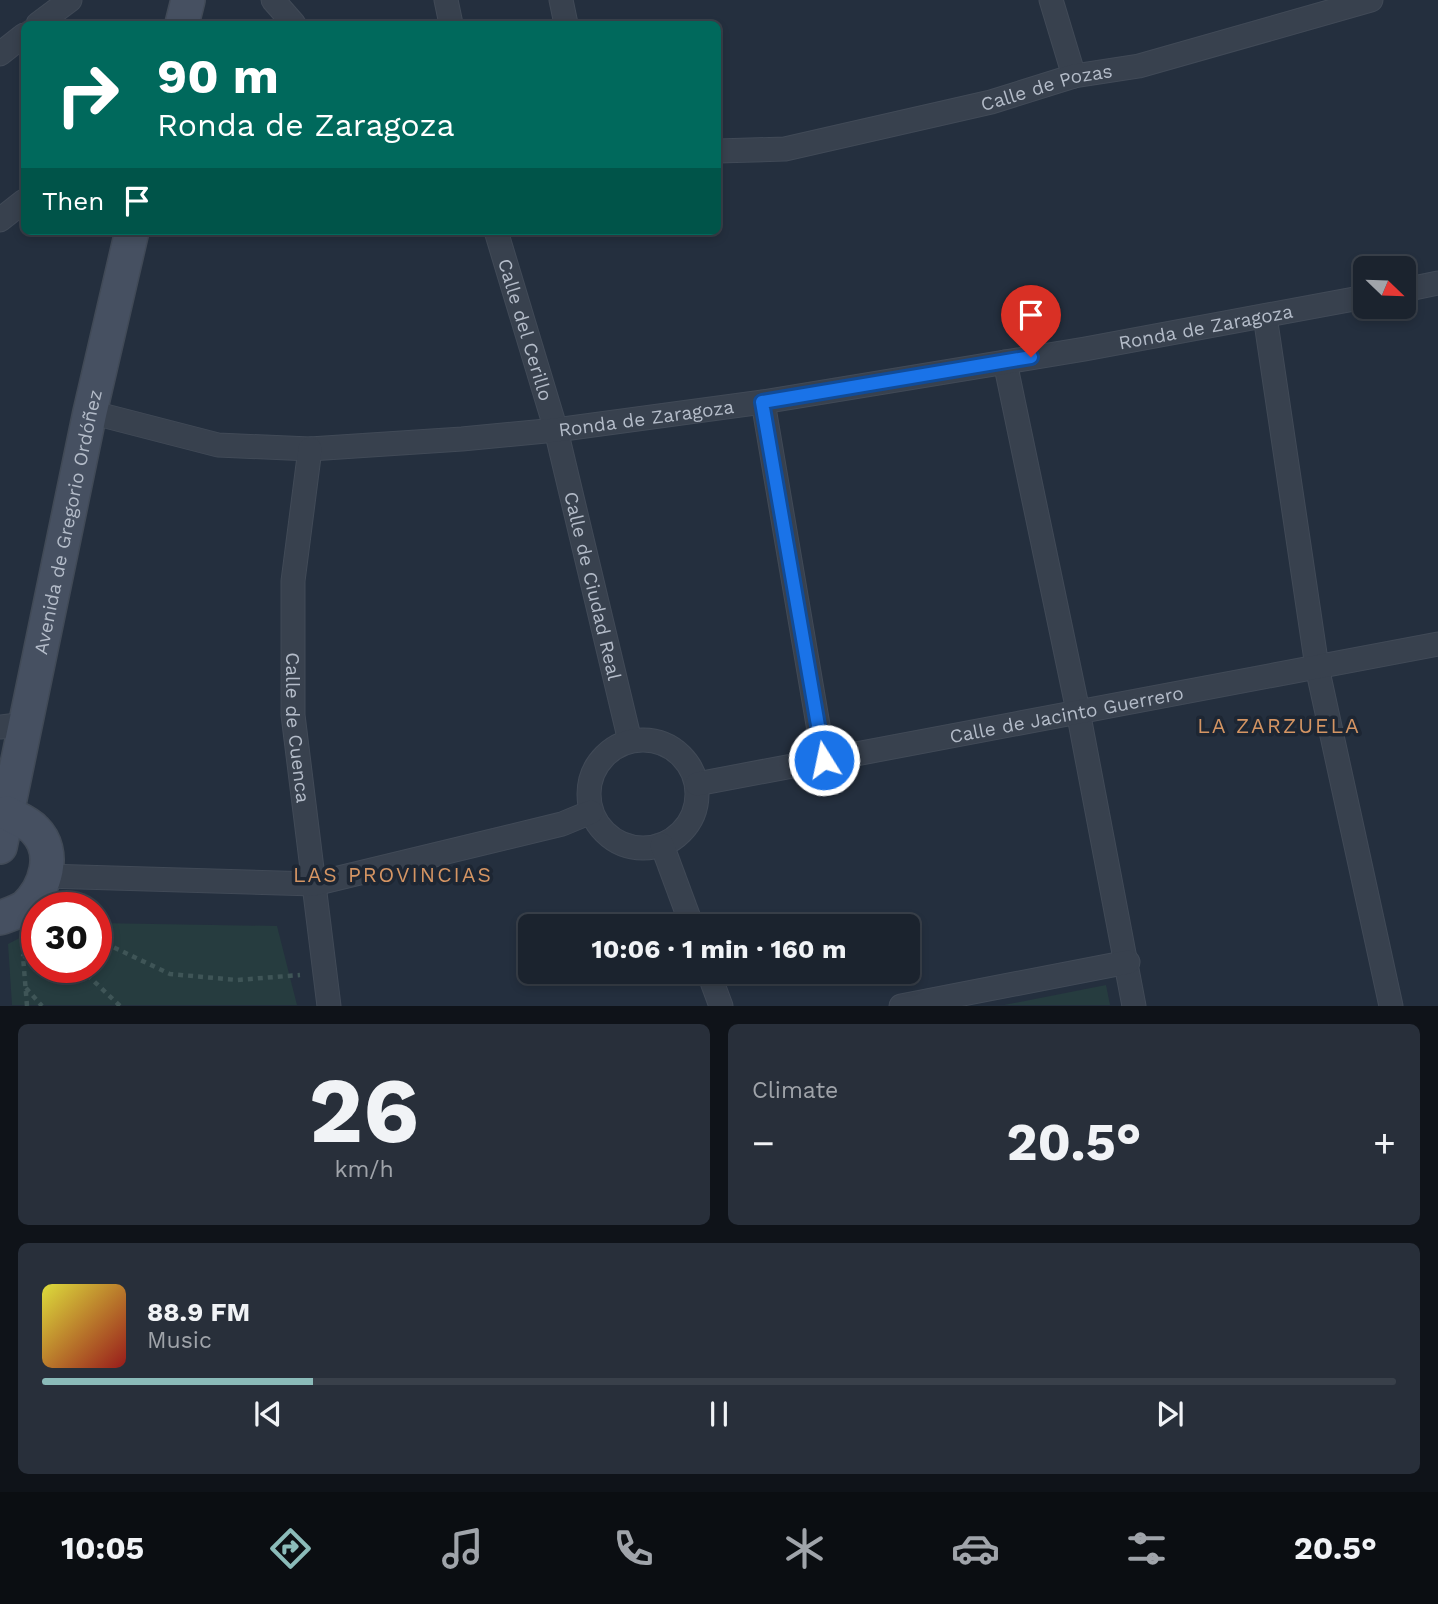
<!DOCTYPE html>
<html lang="en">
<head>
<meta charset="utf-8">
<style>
	body { margin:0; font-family:"Work Sans",sans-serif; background:#282f3a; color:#f1f3f6; height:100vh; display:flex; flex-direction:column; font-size:26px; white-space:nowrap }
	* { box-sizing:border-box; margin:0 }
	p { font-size:23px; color:#a0a4aa }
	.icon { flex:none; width:38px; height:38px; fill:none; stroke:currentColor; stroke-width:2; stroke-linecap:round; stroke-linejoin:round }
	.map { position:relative; height:1006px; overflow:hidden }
	.panel { display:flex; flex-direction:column; gap:18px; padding:18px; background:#0f1319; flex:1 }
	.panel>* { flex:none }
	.banner { position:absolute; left:21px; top:21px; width:700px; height:214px; border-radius:10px; box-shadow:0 4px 10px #0003,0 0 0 2px #39404a; background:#00695c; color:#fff; overflow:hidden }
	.needle { width:46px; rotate:113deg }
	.fabs { position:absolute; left:1353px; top:256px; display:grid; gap:14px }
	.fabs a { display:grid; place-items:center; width:63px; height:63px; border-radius:10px; background:#1b232e; box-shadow:0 4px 10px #0003,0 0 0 2px #39404a; font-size:35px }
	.speed { position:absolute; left:21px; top:892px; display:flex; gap:14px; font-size:35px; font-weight:700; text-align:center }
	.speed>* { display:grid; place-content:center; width:91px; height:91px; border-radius:50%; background:#1b232e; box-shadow:0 4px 10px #0003,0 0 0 2px #39404a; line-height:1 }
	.speed .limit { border:10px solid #d22; background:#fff; color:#111 }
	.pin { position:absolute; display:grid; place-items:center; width:60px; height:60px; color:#fff; margin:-72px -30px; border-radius:50% 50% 50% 0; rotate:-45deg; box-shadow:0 0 7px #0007 }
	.pin .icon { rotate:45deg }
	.me { position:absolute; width:77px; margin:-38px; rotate:350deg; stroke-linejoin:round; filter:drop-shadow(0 0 5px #0008) }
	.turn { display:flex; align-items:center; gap:24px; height:147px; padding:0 21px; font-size:32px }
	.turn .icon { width:91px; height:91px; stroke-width:2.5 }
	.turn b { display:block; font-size:49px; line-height:60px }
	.then { display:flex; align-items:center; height:66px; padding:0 21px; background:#0003; gap:14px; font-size:26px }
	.big { font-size:52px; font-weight:700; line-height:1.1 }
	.panel .card { flex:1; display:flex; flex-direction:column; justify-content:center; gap:10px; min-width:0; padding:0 24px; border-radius:10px; background:#282f3a }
	.panel .dial { align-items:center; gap:0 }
	.dial b { font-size:91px; line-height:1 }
	.song { display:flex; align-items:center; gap:21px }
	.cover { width:84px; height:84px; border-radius:10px; background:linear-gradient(135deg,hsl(60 70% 55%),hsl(0 70% 35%)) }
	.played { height:7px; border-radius:4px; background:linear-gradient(90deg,#8bbbb9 20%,#39404a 20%) }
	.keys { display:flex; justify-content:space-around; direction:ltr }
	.heat { display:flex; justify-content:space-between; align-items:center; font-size:38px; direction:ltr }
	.panel .tiles { flex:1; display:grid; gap:18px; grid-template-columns:1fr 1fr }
	.card:last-child { grid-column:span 2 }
	.trip { position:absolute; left:518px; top:914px; width:402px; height:70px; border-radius:10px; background:#1b232e; box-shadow:0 4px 10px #0003,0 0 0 2px #39404a; font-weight:700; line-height:70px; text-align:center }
	.tabs { display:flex; height:112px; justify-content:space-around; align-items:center; background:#0b0e12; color:#a0a4aa }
	.tabs .icon { width:49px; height:49px }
	.tabs .active { color:#8bbbb9 }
	.tabs b { font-size:32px; color:#f1f3f6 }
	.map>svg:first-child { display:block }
	.green { fill:#263c3f }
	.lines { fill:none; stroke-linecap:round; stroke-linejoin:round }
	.street-casing { stroke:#414a57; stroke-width:25 }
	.secondary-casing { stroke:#414a57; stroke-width:36 }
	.path { stroke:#3f5557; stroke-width:4.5; stroke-dasharray:5 5; stroke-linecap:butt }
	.street { stroke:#38414e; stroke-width:23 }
	.secondary { stroke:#465061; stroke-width:33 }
	.route-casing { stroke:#114b97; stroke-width:18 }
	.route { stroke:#1a73e8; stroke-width:12 }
	.labels { text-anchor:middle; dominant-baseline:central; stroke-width:7; stroke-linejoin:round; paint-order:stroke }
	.street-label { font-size:19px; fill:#b4bcc9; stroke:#1d2633 }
	.neighbourhood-label { font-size:21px; letter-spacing:2px; fill:#d59563; stroke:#1d2633 }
</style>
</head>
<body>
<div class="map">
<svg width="1438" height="1006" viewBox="0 0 1438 1006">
	<rect width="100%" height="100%" fill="#242f3e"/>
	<g class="green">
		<path d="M96,923L277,926L297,1005H12L8,944L37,929V968H96Z"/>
		<path d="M1106,985L1110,1005H1004Z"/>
	</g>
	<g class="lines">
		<g class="street-casing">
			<g id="street">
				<path d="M273,0L294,24"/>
				<path d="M446,0L451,24"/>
				<path d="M561,0L566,24"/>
				<path d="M1051,0L1074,76"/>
				<path d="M38,24L70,0"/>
				<path d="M0,54L24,35"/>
				<path id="s1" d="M718,151L785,149L991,102L1074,76L1139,66L1371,0"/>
				<path d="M0,220L24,201"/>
				<path id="s2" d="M496,231L556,430L630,741"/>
				<path d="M1404,290L1438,283"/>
				<path d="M1265,316L1317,667L1391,1006"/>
				<path d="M1005,362L1078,711L1134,1006"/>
				<path d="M763,402L824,760"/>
				<path id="s3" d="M90,412L218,445L310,449L462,439L556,430L763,402L1085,349L1365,297"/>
				<path id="s4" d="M310,449L293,581V715L329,1006"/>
				<path d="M0,727L25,724"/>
				<circle cx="643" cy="794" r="54"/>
				<path id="s5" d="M697,784L1438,644"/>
				<path d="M662,845L692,926"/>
				<path d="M46,876L314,884L562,824L591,812"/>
				<path d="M708,971L721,1006"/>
				<path d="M901,1006L1128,962"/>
			</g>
		</g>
		<g class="secondary-casing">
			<g id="secondary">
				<path d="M182,24L188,0"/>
				<path id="s6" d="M0,847L90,412L132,231"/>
				<path d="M0,918C8,915 18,912 25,907C46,888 57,852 35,830C28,822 16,818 7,813"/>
			</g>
		</g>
		<g class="path">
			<path d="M96,939L170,974L237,980L300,975"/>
			<path d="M80,968L120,1006"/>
			<path d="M26,988L42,1006"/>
			<path d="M27,1006L23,956L37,958"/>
		</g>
		<use href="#street" class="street"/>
		<use href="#secondary" class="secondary"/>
	</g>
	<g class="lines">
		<g class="route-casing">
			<path id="route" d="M824,760L762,402L1031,357"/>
		</g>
		<use href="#route" class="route"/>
	</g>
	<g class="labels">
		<g class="street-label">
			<text stroke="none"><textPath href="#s1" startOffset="336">Calle de Pozas</textPath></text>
			<text stroke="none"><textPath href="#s3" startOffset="1129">Ronda de Zaragoza</textPath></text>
			<text stroke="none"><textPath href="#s2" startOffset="103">Calle del Cerillo</textPath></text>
			<text stroke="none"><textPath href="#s3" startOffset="562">Ronda de Zaragoza</textPath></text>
			<text stroke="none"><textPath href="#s6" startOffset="332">Avenida de Gregorio Ordóñez</textPath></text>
			<text stroke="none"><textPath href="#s2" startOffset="368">Calle de Ciudad Real</textPath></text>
			<text stroke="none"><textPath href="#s5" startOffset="376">Calle de Jacinto Guerrero</textPath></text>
			<text stroke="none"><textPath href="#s4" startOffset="280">Calle de Cuenca</textPath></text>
		</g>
		<g class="neighbourhood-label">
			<text x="1279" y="725">LA ZARZUELA</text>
			<text x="393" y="874">LAS PROVINCIAS</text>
		</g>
	</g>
</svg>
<div class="fabs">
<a><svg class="needle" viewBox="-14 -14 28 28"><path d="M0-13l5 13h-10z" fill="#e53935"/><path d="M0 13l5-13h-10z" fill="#a0a4aa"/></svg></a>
</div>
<div class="speed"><div class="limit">30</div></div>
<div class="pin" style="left:1031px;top:357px;background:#d93025"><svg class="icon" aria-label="arrive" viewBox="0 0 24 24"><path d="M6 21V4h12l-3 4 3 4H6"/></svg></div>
<svg class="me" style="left:824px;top:760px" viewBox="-20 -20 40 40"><circle r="17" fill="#1a73e8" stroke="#fff" stroke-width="3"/><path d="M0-11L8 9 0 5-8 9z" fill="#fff"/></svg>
<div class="trip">10:06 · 1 min · 160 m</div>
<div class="banner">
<div class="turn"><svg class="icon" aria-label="right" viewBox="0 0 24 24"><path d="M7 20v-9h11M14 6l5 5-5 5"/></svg><div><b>90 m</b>Ronda de Zaragoza</div></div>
<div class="then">Then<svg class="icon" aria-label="arrive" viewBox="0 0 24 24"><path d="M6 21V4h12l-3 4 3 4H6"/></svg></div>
</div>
</div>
<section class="panel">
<div class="tiles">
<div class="card dial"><b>26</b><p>km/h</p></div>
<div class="card"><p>Climate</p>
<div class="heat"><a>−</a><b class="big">20.5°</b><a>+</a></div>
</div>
<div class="card">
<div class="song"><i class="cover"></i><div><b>88.9 FM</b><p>Music</p></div></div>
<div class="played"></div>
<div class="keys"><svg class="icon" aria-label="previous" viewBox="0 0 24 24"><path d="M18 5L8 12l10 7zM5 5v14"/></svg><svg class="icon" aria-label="pause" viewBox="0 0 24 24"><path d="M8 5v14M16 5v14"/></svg><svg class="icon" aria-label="next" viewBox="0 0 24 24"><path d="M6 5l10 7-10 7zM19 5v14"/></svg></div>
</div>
</div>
</section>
<nav class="tabs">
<b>10:05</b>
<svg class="icon active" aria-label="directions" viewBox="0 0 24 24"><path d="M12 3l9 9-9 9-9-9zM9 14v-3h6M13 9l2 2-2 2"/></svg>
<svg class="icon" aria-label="music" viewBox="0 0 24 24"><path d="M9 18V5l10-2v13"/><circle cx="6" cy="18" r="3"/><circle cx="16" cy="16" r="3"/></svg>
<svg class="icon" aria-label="phone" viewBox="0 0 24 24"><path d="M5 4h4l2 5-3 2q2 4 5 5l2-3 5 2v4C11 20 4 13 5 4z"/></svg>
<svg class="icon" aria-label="climate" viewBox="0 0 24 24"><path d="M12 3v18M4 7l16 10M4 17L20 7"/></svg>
<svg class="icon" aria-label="car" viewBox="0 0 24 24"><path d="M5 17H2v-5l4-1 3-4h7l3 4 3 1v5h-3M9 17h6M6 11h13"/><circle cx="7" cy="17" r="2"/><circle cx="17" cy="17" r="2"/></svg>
<svg class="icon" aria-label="filters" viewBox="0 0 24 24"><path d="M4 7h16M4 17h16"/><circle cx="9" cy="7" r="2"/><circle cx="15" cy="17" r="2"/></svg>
<b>20.5°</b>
</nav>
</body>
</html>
